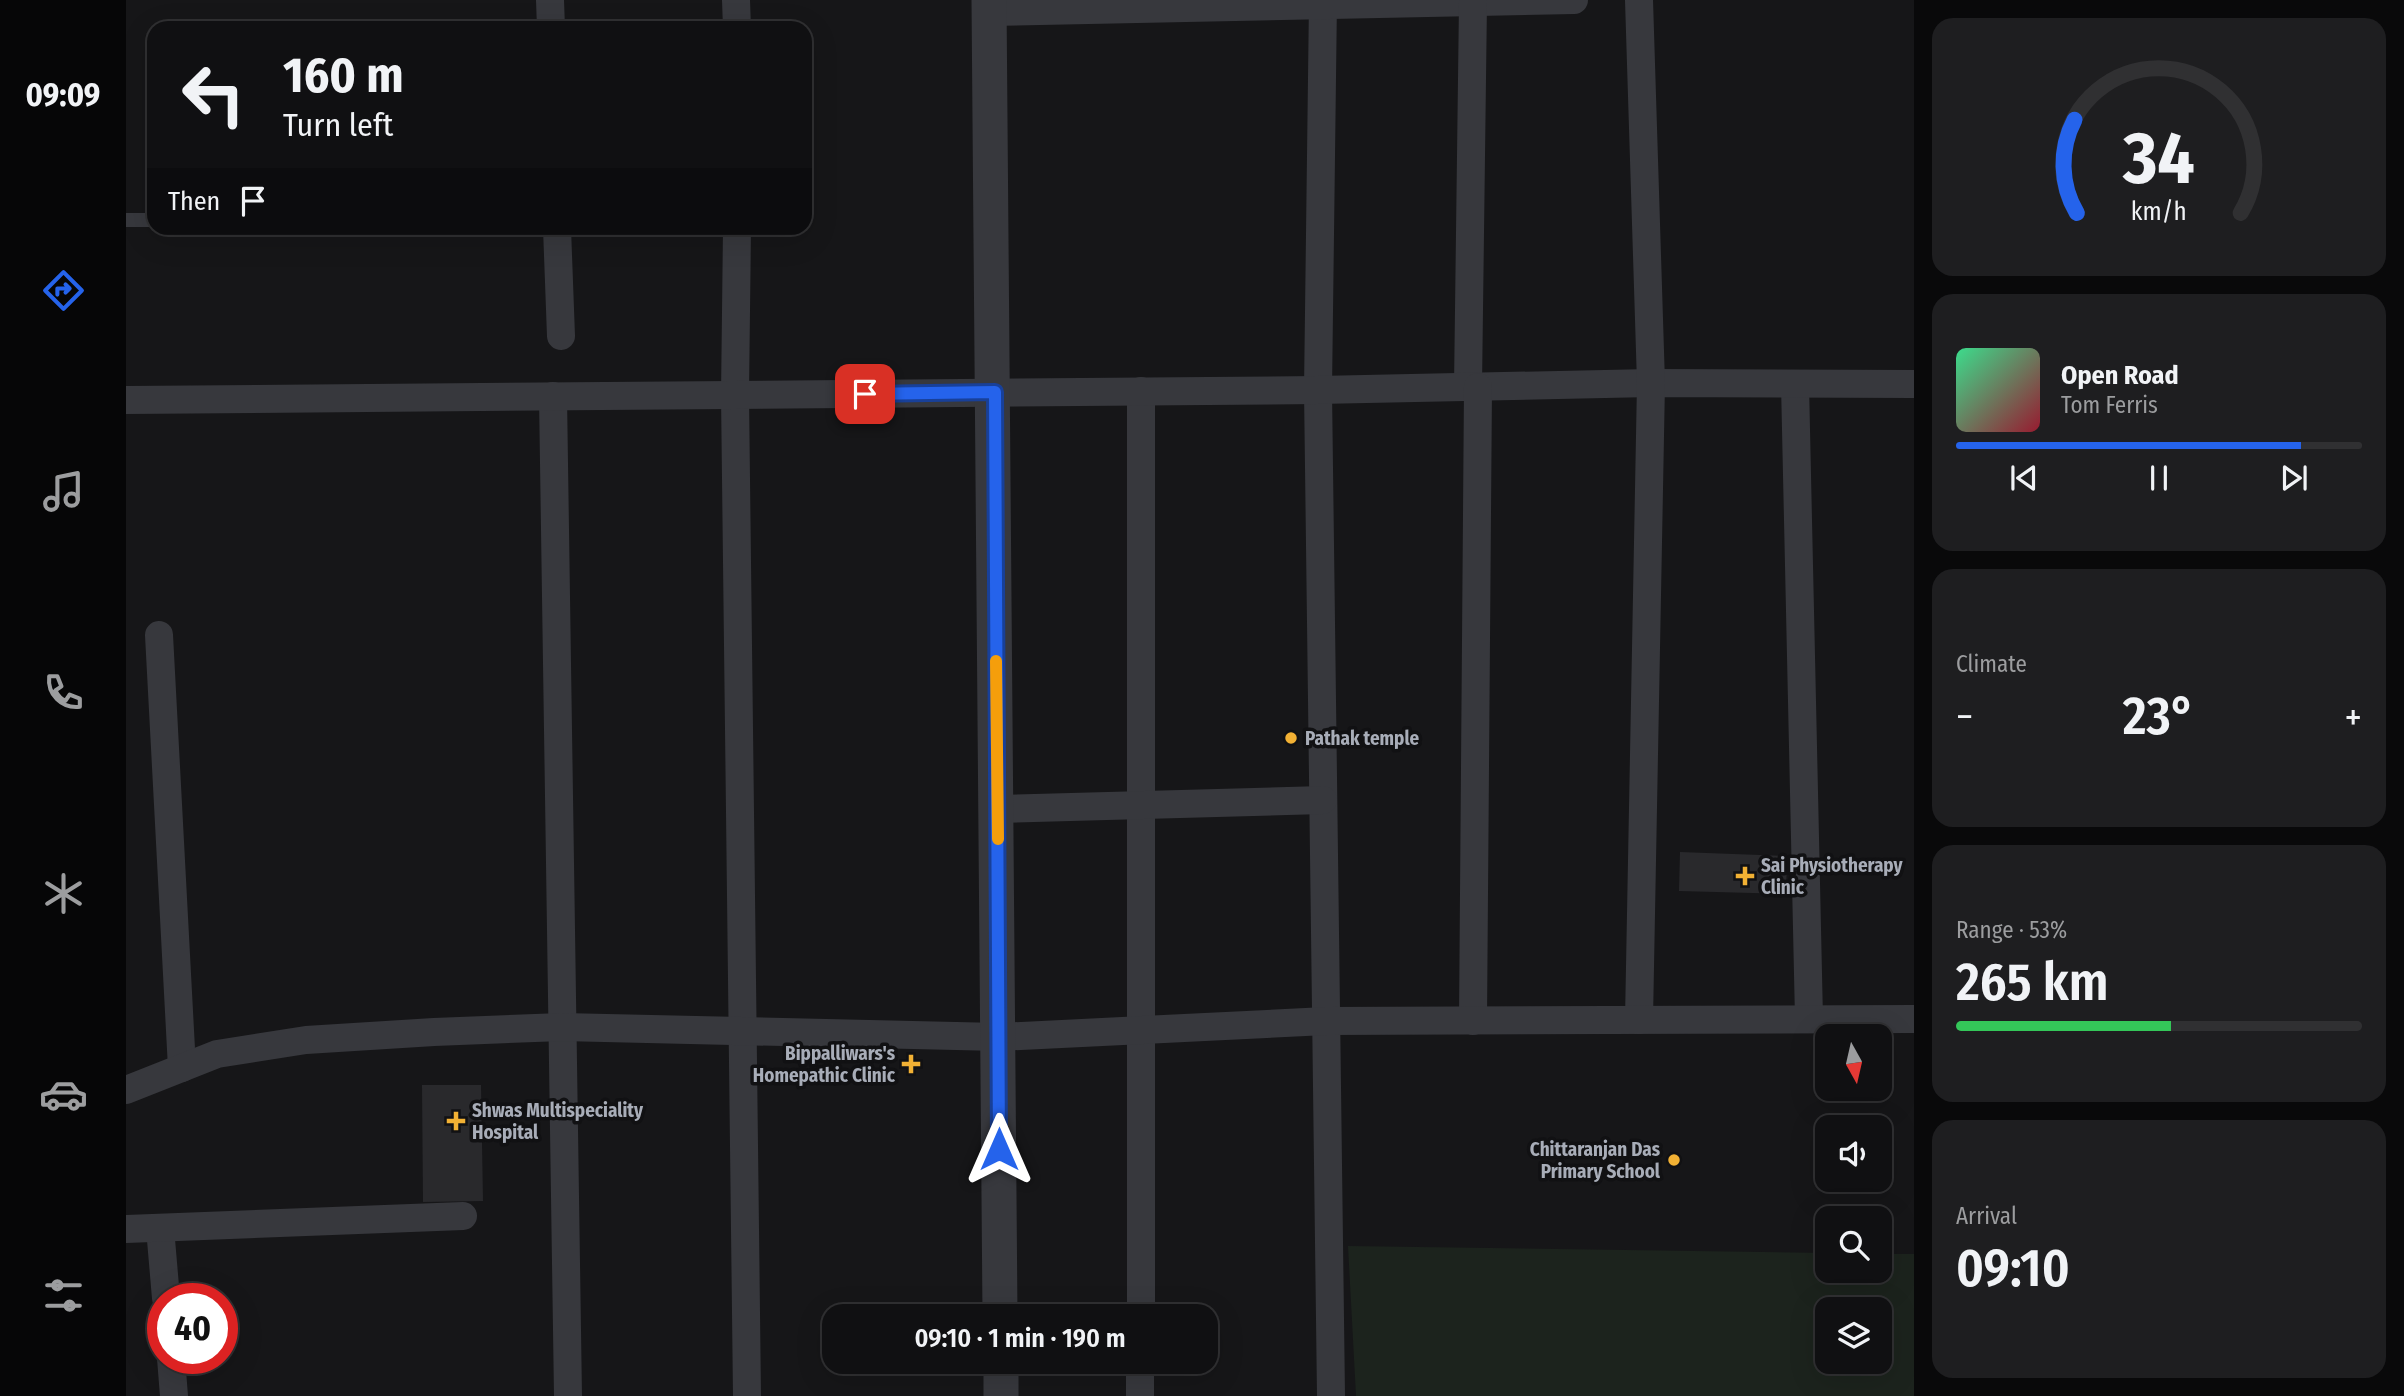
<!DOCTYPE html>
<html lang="en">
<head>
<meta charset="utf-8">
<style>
	body { margin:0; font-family:"Fira Sans Condensed",sans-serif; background:#1e1e20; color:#f1f3f6; height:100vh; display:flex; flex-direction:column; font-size:26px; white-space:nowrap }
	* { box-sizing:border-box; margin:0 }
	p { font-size:23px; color:#9c9d9f }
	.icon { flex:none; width:38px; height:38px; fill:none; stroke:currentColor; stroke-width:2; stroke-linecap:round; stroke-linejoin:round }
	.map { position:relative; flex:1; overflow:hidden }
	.side { display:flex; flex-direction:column; gap:18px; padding:18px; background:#09090a; width:490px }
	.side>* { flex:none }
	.banner { position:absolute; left:21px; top:21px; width:665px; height:214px; border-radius:21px; box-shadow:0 7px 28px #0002,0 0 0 2px #303032; background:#101012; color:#f1f3f6; overflow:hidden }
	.needle { width:46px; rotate:172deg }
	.fabs { position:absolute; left:1689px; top:1024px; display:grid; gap:14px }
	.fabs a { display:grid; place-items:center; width:77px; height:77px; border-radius:14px; background:#101012; box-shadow:0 7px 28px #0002,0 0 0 2px #303032; font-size:35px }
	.speed { position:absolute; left:21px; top:1283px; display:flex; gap:14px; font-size:35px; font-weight:700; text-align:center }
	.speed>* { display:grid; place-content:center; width:91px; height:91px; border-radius:50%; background:#101012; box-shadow:0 7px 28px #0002,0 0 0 2px #303032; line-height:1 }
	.speed .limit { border:10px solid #d22; background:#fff; color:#111 }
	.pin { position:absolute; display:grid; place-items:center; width:60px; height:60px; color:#fff; margin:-30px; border-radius:14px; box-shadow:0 4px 10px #0006 }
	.me { position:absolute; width:77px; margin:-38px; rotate:0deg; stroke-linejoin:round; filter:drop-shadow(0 0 5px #0008) }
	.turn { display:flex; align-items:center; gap:24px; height:147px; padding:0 21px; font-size:32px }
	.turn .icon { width:91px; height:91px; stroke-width:2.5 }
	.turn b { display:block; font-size:49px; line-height:60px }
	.then { display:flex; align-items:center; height:66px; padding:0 21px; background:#0003; gap:14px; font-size:26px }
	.big { font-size:52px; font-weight:600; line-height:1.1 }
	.side .tile { flex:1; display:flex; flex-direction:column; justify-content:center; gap:10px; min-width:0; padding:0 24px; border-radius:21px; background:#1e1e20 }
	.side .dial { align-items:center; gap:0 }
	.dial svg { height:182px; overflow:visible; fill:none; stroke:#303032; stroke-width:7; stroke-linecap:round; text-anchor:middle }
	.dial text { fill:#f1f3f6; stroke:none }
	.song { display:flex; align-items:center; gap:21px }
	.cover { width:84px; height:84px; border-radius:10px; background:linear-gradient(135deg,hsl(150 70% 55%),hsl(350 70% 35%)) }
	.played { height:7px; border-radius:4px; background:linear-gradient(90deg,#2563eb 85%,#303032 85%) }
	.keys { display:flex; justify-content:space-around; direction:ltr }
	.heat { display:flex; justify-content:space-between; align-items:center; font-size:38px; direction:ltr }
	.charge { height:10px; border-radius:5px; background:linear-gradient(90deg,#34c759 53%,#303032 0) }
	.trip { position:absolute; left:696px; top:1304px; width:396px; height:70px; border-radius:21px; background:#101012; box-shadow:0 7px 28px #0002,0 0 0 2px #303032; font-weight:600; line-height:70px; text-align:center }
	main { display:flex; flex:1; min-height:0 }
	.tab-bar { display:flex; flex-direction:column; width:126px; justify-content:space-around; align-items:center; background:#060607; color:#9c9d9f }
	.tab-bar .icon { width:49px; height:49px }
	.tab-bar .selected { color:#2563eb }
	.tab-bar b { font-size:32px; color:#f1f3f6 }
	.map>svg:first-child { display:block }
	.green { fill:#1c231d; fill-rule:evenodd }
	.building { fill:#29292c }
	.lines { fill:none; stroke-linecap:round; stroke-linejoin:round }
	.service { stroke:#37383d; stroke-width:14 }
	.minor { stroke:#37383d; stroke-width:28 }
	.tertiary { stroke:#37383d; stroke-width:35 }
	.route-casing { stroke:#184099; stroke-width:18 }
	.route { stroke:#2563eb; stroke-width:12 }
	.slow { stroke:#f59e0b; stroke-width:12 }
	.poi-dot { fill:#f2b134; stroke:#111113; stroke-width:2.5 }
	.labels { text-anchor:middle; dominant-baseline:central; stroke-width:7; stroke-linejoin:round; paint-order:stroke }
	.poi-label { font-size:19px; font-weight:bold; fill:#a8adb8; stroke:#111113; text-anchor:start }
</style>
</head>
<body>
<main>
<nav class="tab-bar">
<b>09:09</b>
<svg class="icon selected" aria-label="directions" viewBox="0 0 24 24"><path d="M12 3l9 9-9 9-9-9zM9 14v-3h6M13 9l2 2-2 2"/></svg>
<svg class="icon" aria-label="music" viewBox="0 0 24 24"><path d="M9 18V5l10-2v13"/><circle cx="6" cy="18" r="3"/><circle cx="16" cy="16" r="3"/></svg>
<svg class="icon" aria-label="phone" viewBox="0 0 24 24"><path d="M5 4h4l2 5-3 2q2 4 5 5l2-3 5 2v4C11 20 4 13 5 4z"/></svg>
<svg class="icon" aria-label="climate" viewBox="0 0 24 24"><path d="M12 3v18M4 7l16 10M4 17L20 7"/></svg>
<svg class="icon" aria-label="car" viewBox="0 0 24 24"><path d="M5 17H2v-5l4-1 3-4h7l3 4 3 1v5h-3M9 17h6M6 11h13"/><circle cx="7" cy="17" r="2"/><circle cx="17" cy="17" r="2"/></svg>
<svg class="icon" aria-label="filters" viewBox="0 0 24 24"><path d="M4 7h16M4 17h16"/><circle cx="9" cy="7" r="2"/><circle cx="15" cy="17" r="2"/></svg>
</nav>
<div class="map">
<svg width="1788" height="1396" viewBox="0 0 1788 1396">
	<rect width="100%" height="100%" fill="#161618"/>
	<path class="green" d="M1222,1246L1701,1253V1270H1754V1254H1788V1396H1230ZM1701,1309H1754V1362H1701Z"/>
	<g class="building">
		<path d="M1554,852L1661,856L1660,894L1553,891Z"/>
		<path d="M296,1085H355L357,1201L297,1202Z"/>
	</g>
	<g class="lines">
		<path class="service" d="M0,220H28"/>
		<g class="minor">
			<path d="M424,0L425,28"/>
			<path d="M610,0L611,28"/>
			<path d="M1197,0L1192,390L1205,1396"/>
			<path d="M863,12L1448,0"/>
			<path d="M431,228L435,336"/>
			<path d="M611,228L609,395L621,1396"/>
			<path d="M1669,384L1683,1019"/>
			<path d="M1342,387L1347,2"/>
			<path d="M1015,391V1316"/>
			<path d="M427,396L442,1396"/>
			<path d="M0,400L1192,390L1525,383L1788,384"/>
			<path d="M33,635L56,1068"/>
			<path d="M871,809L1197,800"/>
			<path d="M1513,1020L1525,383L1513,0"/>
			<path d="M1347,1021L1352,387"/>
			<path d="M0,1090L91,1054L180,1040L308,1032L436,1027L873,1037L1200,1021L1788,1019"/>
			<path d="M34,1228L40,1298"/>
			<path d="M0,1229L337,1216"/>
			<path d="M45,1358L48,1396"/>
			<path d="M1014,1396V1362"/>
		</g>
		<g class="tertiary">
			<path d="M863,0L874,1316"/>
			<path d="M875,1362V1396"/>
		</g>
	</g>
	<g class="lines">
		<g class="route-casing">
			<path id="route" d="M739,394L869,392L873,1149"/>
		</g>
		<use href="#route" class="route"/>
		<path class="slow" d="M870,661L872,839"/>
	</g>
	<g class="poi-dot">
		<circle cx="1165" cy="738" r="7"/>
		<path d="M1615.5 865.5h7v7h7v7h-7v7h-7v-7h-7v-7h7z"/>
		<path d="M781.5 1053.5h7v7h7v7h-7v7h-7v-7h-7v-7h7z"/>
		<path d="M326.5 1110.5h7v7h7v7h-7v7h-7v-7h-7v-7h7z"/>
		<circle cx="1548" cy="1160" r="7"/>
	</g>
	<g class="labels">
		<g class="poi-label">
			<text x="1179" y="738">Pathak temple</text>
			<text x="1635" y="865">Sai Physiotherapy<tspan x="1635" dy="22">Clinic</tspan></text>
			<text x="769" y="1053" text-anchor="end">Bippalliwars's<tspan x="769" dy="22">Homepathic Clinic</tspan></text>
			<text x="346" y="1110">Shwas Multispeciality<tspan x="346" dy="22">Hospital</tspan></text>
			<text x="1534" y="1149" text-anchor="end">Chittaranjan Das<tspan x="1534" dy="22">Primary School</tspan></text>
		</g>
	</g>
</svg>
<div class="fabs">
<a><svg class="needle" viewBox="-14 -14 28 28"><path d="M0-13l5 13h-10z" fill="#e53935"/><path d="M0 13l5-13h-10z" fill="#9c9d9f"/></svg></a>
<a><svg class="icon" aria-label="sound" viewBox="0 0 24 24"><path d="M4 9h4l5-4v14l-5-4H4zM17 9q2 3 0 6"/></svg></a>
<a><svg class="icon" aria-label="search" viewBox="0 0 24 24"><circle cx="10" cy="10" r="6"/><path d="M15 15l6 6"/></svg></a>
<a><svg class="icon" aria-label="layers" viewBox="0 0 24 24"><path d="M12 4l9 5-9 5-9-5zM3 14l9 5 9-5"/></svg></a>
</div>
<div class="speed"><div class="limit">40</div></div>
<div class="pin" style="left:739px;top:394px;background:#d93025"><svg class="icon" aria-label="arrive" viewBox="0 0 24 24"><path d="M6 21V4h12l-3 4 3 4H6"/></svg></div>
<svg class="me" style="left:873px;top:1149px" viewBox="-20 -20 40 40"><path d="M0-17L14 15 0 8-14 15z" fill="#2563eb" stroke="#fff" stroke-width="4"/></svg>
<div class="trip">09:10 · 1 min · 190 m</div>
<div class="banner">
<div class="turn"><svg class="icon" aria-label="left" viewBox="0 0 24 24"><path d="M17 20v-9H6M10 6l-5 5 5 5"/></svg><div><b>160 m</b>Turn left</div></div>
<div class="then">Then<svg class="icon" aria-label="arrive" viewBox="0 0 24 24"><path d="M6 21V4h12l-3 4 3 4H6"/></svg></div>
</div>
</div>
<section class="side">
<div class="tile dial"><svg viewBox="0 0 100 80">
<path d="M14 69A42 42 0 1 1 86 69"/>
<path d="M14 69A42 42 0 0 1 13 28" stroke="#2563eb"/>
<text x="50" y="56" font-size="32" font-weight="700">34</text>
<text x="50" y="72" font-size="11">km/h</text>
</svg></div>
<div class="tile">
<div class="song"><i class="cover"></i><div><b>Open Road</b><p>Tom Ferris</p></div></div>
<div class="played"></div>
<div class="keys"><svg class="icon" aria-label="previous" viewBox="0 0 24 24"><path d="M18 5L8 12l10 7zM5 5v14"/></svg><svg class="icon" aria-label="pause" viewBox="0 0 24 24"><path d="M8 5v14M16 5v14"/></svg><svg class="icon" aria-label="next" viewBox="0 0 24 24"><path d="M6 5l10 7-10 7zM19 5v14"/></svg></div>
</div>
<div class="tile"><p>Climate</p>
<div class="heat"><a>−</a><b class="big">23°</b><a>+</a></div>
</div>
<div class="tile"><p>Range · 53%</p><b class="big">265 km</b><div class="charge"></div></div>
<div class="tile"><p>Arrival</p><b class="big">09:10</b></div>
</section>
</main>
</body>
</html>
